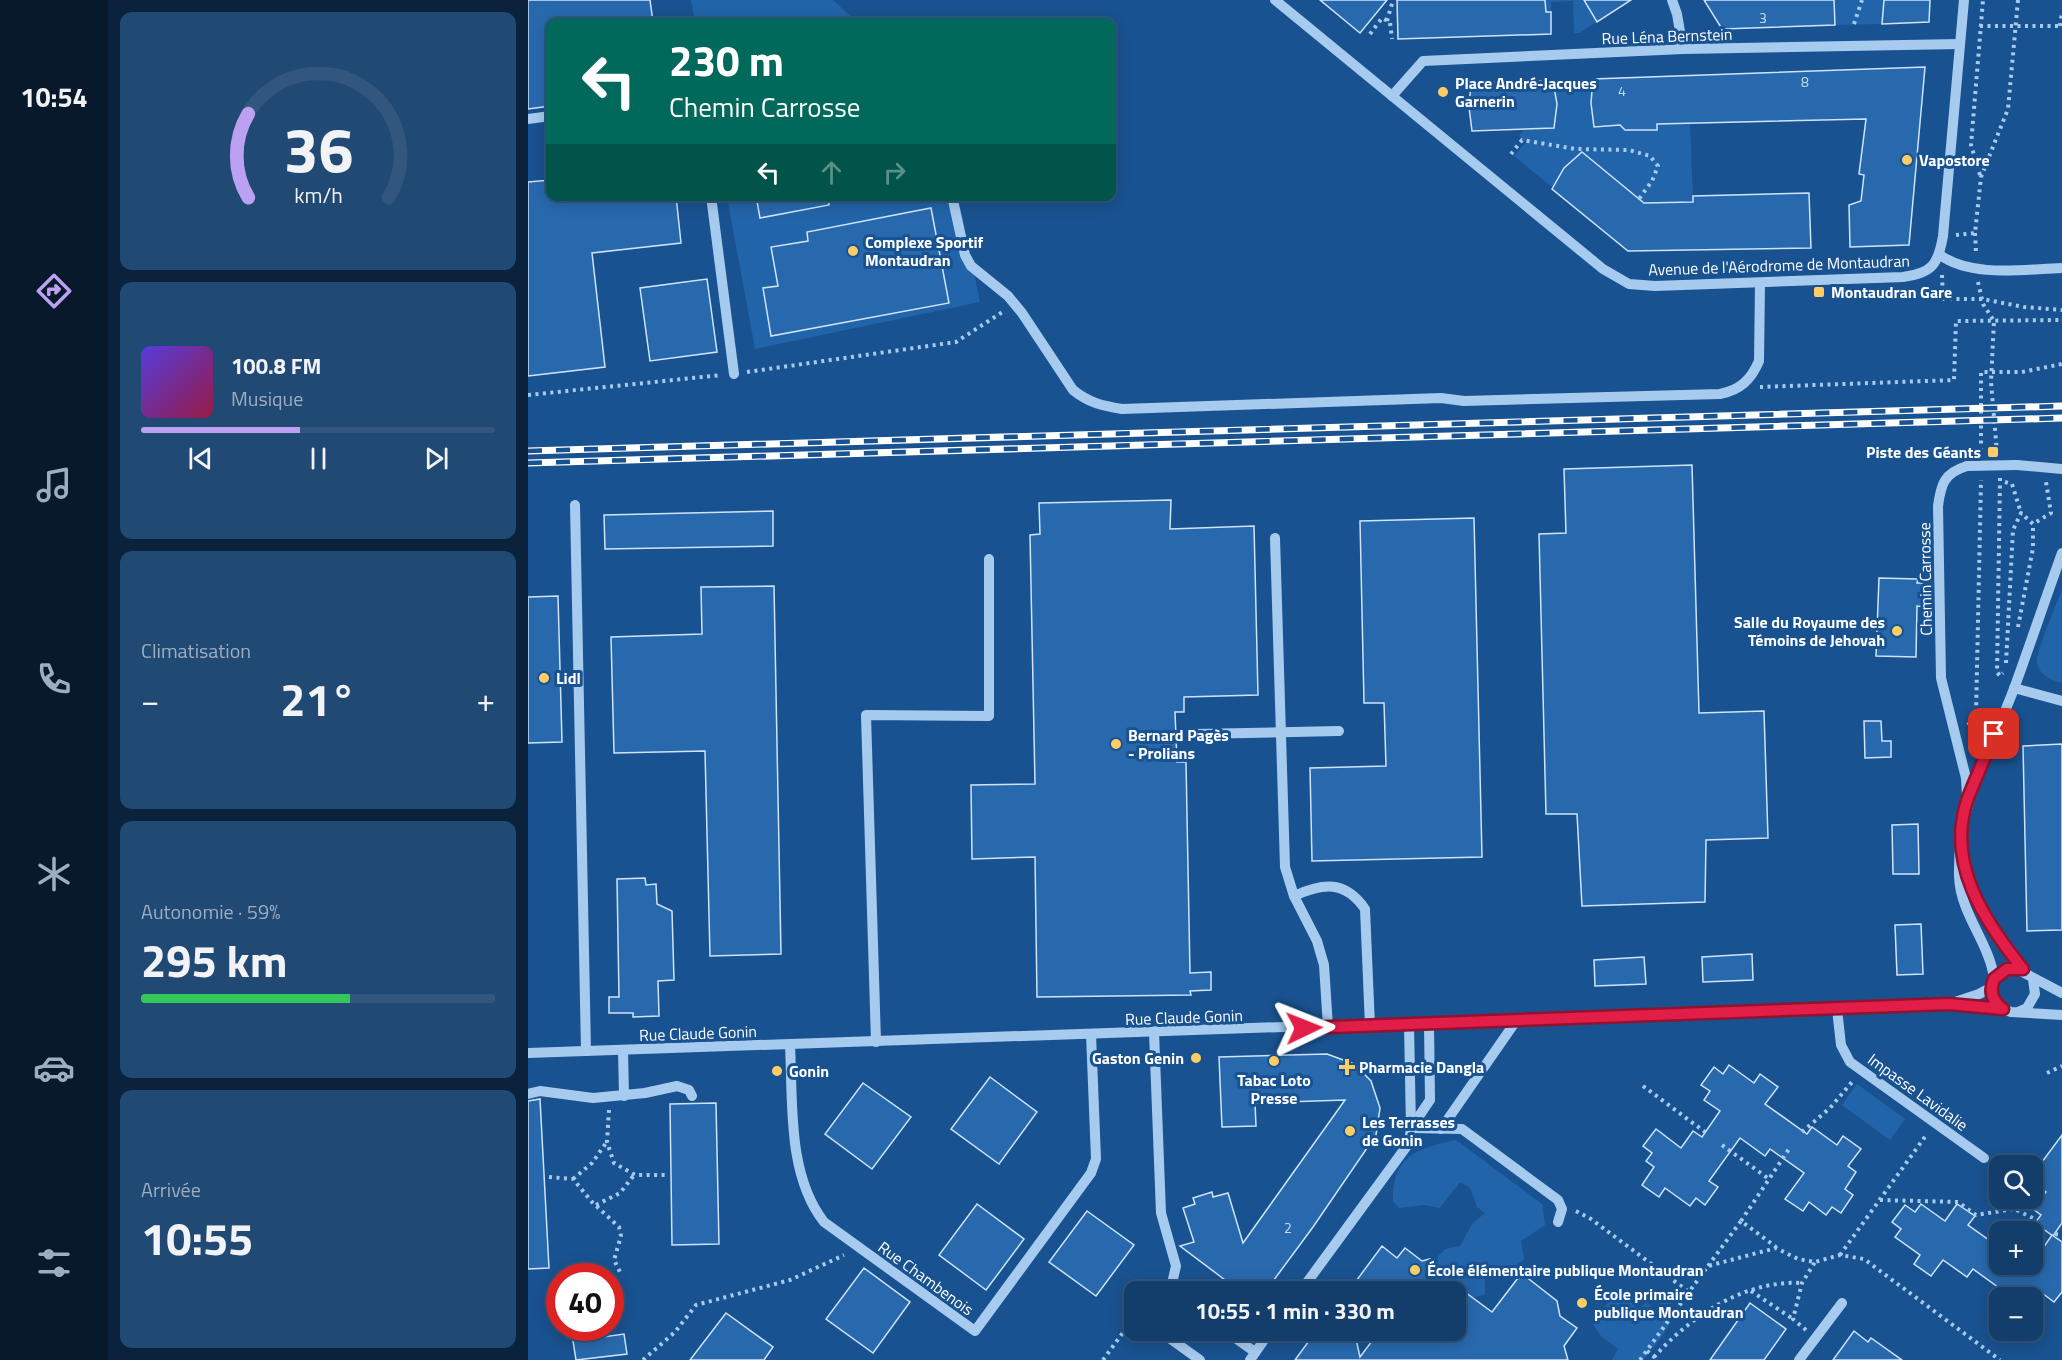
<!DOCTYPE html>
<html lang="fr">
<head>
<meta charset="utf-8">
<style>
	body { margin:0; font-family:"Titillium Web",sans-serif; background:#204974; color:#f1f3f6; height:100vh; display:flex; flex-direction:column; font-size:22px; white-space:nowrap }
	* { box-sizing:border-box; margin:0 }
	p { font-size:20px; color:#9daec2 }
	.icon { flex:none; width:33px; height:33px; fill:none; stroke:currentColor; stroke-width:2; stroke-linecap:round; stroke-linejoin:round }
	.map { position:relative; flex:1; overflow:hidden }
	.side { display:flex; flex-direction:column; gap:12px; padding:12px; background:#0a223b; width:420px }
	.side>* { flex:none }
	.top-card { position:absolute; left:18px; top:18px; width:570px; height:183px; border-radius:12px; box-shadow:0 3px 15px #0003,0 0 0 2px #32577f; background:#00695c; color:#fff; overflow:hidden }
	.buttons { position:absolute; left:1461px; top:1155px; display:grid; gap:12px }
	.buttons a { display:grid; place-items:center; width:54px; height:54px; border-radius:12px; background:#133e6c; box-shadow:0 3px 15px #0003,0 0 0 2px #32577f; font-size:30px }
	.speed { position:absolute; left:18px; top:1263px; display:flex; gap:12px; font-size:30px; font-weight:700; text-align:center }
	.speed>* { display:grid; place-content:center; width:78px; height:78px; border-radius:50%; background:#133e6c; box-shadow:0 3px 15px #0003,0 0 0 2px #32577f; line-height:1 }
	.speed .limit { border:9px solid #d22; background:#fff; color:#111 }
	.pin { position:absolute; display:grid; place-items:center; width:51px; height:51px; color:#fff; margin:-26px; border-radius:12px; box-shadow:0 3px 9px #0006 }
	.me { position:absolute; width:66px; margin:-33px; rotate:88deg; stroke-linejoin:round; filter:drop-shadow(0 0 4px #0008) }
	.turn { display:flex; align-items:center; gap:21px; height:126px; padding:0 24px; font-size:27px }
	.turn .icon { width:78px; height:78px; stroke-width:2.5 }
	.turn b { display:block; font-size:42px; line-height:51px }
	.lanes { display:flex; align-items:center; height:57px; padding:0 24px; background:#0003; justify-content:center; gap:30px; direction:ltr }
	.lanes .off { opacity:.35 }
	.big { font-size:45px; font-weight:700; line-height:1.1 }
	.side .tile { flex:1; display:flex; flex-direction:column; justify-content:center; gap:9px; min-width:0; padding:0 21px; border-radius:12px; background:#204974 }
	.side .dial { align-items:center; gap:0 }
	.dial svg { height:156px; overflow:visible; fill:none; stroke:#32577f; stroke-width:7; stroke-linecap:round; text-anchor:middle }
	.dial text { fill:#f1f3f6; stroke:none }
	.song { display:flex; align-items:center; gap:18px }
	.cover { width:72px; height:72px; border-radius:9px; background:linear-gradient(135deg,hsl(250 70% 55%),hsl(340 70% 35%)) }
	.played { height:6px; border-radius:3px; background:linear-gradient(90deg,#bca0f2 45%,#32577f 45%) }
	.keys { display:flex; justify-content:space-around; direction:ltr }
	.heat { display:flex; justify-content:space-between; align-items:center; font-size:33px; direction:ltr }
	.charge { height:9px; border-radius:4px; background:linear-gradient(90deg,#34c759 59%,#32577f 0) }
	.trip { position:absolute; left:596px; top:1281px; width:342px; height:60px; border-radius:12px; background:#133e6c; box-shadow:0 3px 15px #0003,0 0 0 2px #32577f; font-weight:700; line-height:60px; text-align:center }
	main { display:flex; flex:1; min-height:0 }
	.tab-bar { display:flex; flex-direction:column; width:108px; justify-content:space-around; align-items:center; background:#08192b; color:#9daec2 }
	.tab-bar .icon { width:42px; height:42px }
	.tab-bar .selected { color:#bca0f2 }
	.tab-bar b { font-size:27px; color:#f1f3f6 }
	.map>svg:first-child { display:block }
	.green { fill:#2264a9 }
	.building { fill:#2869ae; stroke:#cee4fb; stroke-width:1.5 }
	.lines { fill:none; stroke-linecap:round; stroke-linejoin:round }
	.path { stroke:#a7cbef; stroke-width:4; stroke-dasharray:3 4.5; stroke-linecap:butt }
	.minor { stroke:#a7cbef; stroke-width:10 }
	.rail-casing { stroke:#fff; stroke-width:7 }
	.rail { stroke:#195290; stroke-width:4.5; stroke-dasharray:14; stroke-linecap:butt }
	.minor-bridge { stroke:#a7cbef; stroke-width:10 }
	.route-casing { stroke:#92132f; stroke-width:15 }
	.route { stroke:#e11d48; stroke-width:10 }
	.poi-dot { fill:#ffcd65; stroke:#195290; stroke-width:2 }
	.labels { text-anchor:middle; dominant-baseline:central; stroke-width:6; stroke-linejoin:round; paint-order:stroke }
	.number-label { font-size:14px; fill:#c9daeb }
	.street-label { font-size:16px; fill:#fff; stroke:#195290 }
	.poi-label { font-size:16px; font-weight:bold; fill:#fff; stroke:#195290; text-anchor:start }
</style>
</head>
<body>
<main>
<nav class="tab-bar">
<b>10:54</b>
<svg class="icon selected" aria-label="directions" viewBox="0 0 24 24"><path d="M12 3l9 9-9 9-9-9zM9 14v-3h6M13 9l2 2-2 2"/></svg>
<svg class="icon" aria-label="music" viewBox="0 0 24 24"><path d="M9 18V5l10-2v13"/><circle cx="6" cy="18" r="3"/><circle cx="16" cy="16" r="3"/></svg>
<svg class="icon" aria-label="phone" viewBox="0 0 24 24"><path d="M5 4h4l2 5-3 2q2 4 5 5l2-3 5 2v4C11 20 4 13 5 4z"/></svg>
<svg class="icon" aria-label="climate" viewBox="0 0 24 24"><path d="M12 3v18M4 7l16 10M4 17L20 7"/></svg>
<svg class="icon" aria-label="car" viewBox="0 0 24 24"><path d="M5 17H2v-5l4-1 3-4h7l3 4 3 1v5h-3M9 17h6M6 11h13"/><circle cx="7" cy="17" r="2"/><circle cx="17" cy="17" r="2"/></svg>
<svg class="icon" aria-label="filters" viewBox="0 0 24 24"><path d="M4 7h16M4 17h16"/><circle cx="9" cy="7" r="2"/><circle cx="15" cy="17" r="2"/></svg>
</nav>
<section class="side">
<div class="tile dial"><svg viewBox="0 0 100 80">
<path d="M14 69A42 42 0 1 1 86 69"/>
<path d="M14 69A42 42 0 0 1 14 26" stroke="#bca0f2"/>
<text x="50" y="56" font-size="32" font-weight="700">36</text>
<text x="50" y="72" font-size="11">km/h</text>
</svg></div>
<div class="tile">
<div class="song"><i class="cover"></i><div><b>100.8 FM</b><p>Musique</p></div></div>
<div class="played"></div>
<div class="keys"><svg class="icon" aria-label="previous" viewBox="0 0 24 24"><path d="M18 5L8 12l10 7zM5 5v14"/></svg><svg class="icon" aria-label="pause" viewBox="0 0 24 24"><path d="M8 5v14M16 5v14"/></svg><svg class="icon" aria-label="next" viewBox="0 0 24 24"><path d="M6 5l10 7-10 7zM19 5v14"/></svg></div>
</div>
<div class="tile"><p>Climatisation</p>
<div class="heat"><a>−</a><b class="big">21°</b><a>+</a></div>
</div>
<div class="tile"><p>Autonomie · 59%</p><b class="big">295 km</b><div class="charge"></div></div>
<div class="tile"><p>Arrivée</p><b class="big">10:55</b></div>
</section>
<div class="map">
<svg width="1534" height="1360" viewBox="0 0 1534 1360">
	<rect width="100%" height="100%" fill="#195290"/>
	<g class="green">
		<path d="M163,0H305L329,22H167Z"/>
		<path d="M1017,0H1056L1069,22L1051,33H1046L1045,1L1023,2V12H1018Z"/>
		<path d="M1306,0H1356L1354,24L1307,25Z"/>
		<path d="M1065,79L1066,127L1092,125L1097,130H1129V124L1162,123L1165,202L1116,203L1054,152L1036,168L1024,187L986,156L998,142L991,136L996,129L1026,128L1029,104L1025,81Z"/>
		<path d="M199,197H435L431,200L452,302L227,349Z"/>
		<path d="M1534,590V683C1523,680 1512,676 1509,663C1507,653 1529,603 1534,590Z"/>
		<path d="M1329,1084L1377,1119L1362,1140L1314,1105Z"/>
		<path d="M928,1140L1014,1204L1017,1225L993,1241L996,1259L983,1271H957V1294C937,1303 926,1291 909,1281L910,1256L917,1249L932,1246L944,1224L957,1213L949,1207L942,1188L932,1182L912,1208L896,1205L871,1208L865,1201C864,1156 889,1148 928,1140Z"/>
		<path d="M1091,1292L1104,1302L1109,1310L1119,1302L1128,1312L1133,1303L1142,1299C1152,1321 1128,1343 1115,1360H1084L1090,1349L1073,1336L1065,1324L1081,1301Z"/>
	</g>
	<g class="building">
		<path d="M0,0H122L125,22H22V106L0,109Z"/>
		<path d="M792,0H859L832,33Z"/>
		<path d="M869,0H1017L1018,12H1023V34L870,39Z"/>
		<path d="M1056,0H1103L1069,22Z"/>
		<path d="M1176,0H1306L1307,25L1194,29Z"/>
		<path d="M1356,0H1402L1401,22L1354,24Z"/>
		<path d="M1397,67L1381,245L1322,247L1321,205L1333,201L1336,175L1331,174L1338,119L1129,124V130H1097L1092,125L1066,127L1063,103L1065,79Z"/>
		<path d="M1025,81L1029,104L1026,128L944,131L941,107L943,83Z"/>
		<path d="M1054,152L1116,203L1165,202V196L1281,193L1283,248L1100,251L1024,189L1036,168Z"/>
		<path d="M22,180V196H148L153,243L64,253L77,367L0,376V182Z"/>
		<path d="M228,196H300L301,205L232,218Z"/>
		<path d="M403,208L421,303L243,336L235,288L250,286L243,247L280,241L279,232Z"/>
		<path d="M179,279L189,352L122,361L112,288Z"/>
		<path d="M1164,465L1171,713L1236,711L1240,838L1178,840L1177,902L1054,906L1049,814H1018L1011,534L1038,533L1036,469Z"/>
		<path d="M643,500L642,529L726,526L730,695L656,697V712H647L649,762H658L662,973L683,972V990L662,991L663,995L509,997L507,857L444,859L443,785L507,784L502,535L512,534L511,503Z"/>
		<path d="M245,511V546L77,549L76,515Z"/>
		<path d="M946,518L954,857L784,861L782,768L858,766L856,703H836L832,521Z"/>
		<path d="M1351,578L1390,579L1389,583H1398L1397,607L1389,606L1388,657L1348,656Z"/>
		<path d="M246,586L253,954L182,956L177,751L86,753L83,637L174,634L173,587Z"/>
		<path d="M30,596L34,742L0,743V597Z"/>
		<path d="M1336,721H1353L1354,741H1363V757L1337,758Z"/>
		<path d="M1534,744V930L1499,931L1495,746Z"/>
		<path d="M1390,824L1391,874H1365L1364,825Z"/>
		<path d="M117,878L118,885L128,884L129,904L144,911L146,980L130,981L131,1016L105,1017V1013H81V997H91L89,879Z"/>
		<path d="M1393,924L1395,974L1369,975L1367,925Z"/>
		<path d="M1224,954L1225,980L1175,982L1174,957Z"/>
		<path d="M1116,957L1118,984L1067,986L1066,960Z"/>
		<path d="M799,1054L826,1064L843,1081L852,1108L848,1135L785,1227L737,1292H713L652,1246L666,1242L655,1208L667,1204L665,1198L684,1192L685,1197L700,1193L715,1243L817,1100L727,1103L728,1126L694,1127L691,1057Z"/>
		<path d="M1201,1065L1226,1083L1232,1074L1250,1087L1237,1104L1279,1134L1284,1127L1309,1145L1315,1136L1333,1149L1320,1166L1328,1172L1317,1189L1325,1195L1313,1213L1304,1207L1298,1215L1281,1202L1275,1211L1257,1199L1276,1173L1242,1149L1237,1156L1212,1138L1181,1181L1190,1187L1177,1205L1168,1198L1162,1206L1137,1188L1131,1197L1114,1185L1126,1167L1118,1161L1124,1153L1115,1146L1128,1129L1153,1148L1165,1131L1174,1137L1192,1111L1176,1100L1182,1091L1173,1085L1186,1067L1195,1074Z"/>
		<path d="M462,1077L509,1112L471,1164L423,1129Z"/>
		<path d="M335,1083L383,1117L344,1169L297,1134Z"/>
		<path d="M12,1099L21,1268L0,1269V1101Z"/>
		<path d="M188,1103L191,1244L144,1245L142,1104Z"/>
		<path d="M1534,1135V1223L1525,1236L1507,1223L1513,1215L1505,1209L1518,1192L1504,1182V1155L1514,1162Z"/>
		<path d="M449,1204L496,1239L458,1290L411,1255Z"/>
		<path d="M1393,1204L1417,1221L1429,1204L1447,1216L1440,1225L1472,1248V1273L1478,1264H1504L1524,1235L1534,1242V1292L1526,1302L1510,1290L1505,1298H1485L1445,1269L1439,1277L1415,1260L1403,1276L1386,1264L1392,1255L1367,1237L1373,1229L1364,1222L1377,1205L1387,1212Z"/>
		<path d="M559,1211L606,1245L568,1296L521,1262Z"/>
		<path d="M854,1246L869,1258L877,1248L894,1261L902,1259L903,1267L964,1312L990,1278L997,1276L1029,1301L1032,1316L1049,1328L1036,1346L1040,1360H767L789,1330H826L832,1357L850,1333L927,1330V1292H820Z"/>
		<path d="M336,1268L382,1302L345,1353L298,1319Z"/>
		<path d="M1222,1303L1258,1329L1236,1360H1182Z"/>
		<path d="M198,1313L245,1347L236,1360H162Z"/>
		<path d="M43,1328H66L68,1338L96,1334L99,1354L48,1360Z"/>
		<path d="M1326,1331L1340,1342L1343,1338L1374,1360H1305Z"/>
	</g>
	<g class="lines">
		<g class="path">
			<path d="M859,21L865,0"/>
			<path d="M1326,24L1334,0"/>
			<path d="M1452,26H1534"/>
			<path d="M1532,26L1534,12"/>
			<path d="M842,34L854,18L862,22L864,39"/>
			<path d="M983,154L994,140L1047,149L1101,150L1122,156L1130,166L1124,181L1111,199"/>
			<path d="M1452,175L1443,145L1455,0"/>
			<path d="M1447,233L1448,253"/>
			<path d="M1428,235L1447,233L1453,177L1480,109L1490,0"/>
			<path d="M1414,275L1415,299H1454L1496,307L1534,310"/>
			<path d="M1450,282L1455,304L1466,321L1463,382L1469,453"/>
			<path d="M219,372L428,342L476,311"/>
			<path d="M1232,387L1426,380L1428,321L1534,320"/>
			<path d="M0,395L194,375"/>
			<path d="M1453,451V372H1494L1534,364"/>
			<path d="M1472,478L1469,672L1472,676L1475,673"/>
			<path d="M1477,482L1484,484L1493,513"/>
			<path d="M1490,627L1505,548V524"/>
			<path d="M1478,663L1485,530L1493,513L1505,524L1523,513L1518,482"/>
			<path d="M1440,725L1448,715L1453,480"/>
			<path d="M1519,1073L1534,1066"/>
			<path d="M1115,1086L1177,1132"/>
			<path d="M81,1110L79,1142L86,1163L107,1175H140"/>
			<path d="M1274,1132L1302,1108L1324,1082"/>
			<path d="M1194,1145L1241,1179"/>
			<path d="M1464,1168L1472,1178"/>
			<path d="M21,1177L45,1179L64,1202L91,1227L93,1236L86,1260L92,1272"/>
			<path d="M45,1179L64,1163L78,1143"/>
			<path d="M1481,1198L1486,1209L1509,1220"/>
			<path d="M1352,1200L1430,1202L1448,1215L1486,1209"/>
			<path d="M68,1205L92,1193L106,1175"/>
			<path d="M1048,1211L1063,1219L1161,1292L1180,1266L1248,1248L1270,1259L1287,1262L1312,1255L1336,1259L1472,1360"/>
			<path d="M1213,1221L1261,1149"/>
			<path d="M1527,1234L1534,1235"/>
			<path d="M1312,1255L1399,1134"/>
			<path d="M1180,1266L1213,1221L1248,1247"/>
			<path d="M1223,1291L1265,1319"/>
			<path d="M1278,1330L1265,1319L1274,1283L1287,1262"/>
			<path d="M1119,1351L1130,1360"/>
			<path d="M1126,1357C1163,1316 1216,1280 1274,1283"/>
			<path d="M115,1360L147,1332L168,1305L262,1280L316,1255"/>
			<path d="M575,1360L599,1327L606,1326"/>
			<path d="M1112,1360L1161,1292"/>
		</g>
		<g class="minor">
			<path d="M747,0L1075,269L1101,284L1127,286L1375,277C1404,273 1410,265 1415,236L1436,0"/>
			<path d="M1144,0L1149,14L1155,49"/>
			<path d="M864,96L895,61L1155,49L1432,44"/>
			<path d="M0,119L22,116"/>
			<path d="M183,196L206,374"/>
			<path d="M424,196L437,255L443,266L480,296L494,313L545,390C561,403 575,406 594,409L913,398L936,401L1192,394C1212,390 1223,380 1231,361L1232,283"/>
			<path d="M1412,255C1444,278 1496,269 1534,268"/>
			<path d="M1489,465L1534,469"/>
			<path d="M1439,466C1416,473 1413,484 1410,506L1413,678L1438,778L1439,796"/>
			<path d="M47,505L58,1051"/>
			<path d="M747,538L757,867L766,896L789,941L796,965L800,1027"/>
			<path d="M1486,688L1534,701"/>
			<path d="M667,734L811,731"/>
			<path d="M1435,861L1458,920L1495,970"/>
			<path d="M766,896C795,883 817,880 837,909L842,1026"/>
			<path d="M1466,979C1462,943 1432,914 1431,876C1429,802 1462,753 1487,686C1503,642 1518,597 1534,553"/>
			<path d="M1534,993L1487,968L1472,972L1464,987L1466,1000L1475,1009L1483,1012L1534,1015"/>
			<path d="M1427,1002L1451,994L1464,987"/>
			<path d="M1309,1009L1313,1045L1322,1062L1456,1158"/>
			<path d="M1492,1011L1499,1008L1507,994L1505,979"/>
			<path d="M626,1032L633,1213L648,1266L642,1292"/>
			<path d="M348,1042L338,715L461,716V559"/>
			<path d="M262,1045C265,1102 259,1175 296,1222L447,1331L563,1173L568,1159L563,1034"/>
			<path d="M95,1050L96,1096"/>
			<path d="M0,1053L1421,1004L1475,1009"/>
			<path d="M0,1094L12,1091L65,1098L117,1093L149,1086L161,1090L164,1096"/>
			<path d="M883,1128L934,1129L1030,1200L1034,1209L1030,1222"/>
			<path d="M883,1128L902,1100L901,1024"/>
			<path d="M913,1129L988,1021"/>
			<path d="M772,1292L881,1143L883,1128L881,1025"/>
			<path d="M630,1330L672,1360"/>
			<path d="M696,1330L727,1352"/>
			<path d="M722,1360L743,1330"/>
			<path d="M1271,1360L1314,1303"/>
		</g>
		<g class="rail-casing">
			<g id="rail">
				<path d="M0,451L1534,406"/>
				<path d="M0,463L1534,418"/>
			</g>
		</g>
		<use href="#rail" class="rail"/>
		<path class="minor-bridge" d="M1439,466L1489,465"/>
	</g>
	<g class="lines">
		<g class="route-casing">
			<path id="route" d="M776,1028L1421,1004L1475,1009C1464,1001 1461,991 1466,979L1479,969H1495C1456,921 1417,862 1440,798C1448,777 1458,756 1466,734"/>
		</g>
		<use href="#route" class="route"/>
	</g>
	<g class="poi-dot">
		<circle cx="915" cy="92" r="6"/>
		<circle cx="1379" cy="160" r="6"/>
		<circle cx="325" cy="251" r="6"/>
		<rect x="1285" y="286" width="12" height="12" rx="3"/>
		<rect x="1459" y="446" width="12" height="12" rx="3"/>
		<circle cx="1369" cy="631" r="6"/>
		<circle cx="16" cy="678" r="6"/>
		<circle cx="588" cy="744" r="6"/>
		<circle cx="668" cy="1058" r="6"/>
		<circle cx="746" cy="1061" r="6"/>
		<path d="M816 1058h6v6h6v6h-6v6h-6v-6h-6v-6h6z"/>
		<circle cx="249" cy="1071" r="6"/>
		<circle cx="822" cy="1131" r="6"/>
		<circle cx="887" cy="1270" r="6"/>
		<circle cx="1054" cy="1303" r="6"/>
	</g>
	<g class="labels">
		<g class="number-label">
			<text x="1235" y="17">3</text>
			<text x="1277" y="81">8</text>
			<text x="1094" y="90">4</text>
			<text x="760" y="1227">2</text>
		</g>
		<g class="street-label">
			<text transform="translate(1139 36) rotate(-2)">Rue Léna Bernstein</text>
			<text transform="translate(1251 265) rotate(-2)">Avenue de l'Aérodrome de Montaudran</text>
			<text transform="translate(1397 579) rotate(-91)">Chemin Carrosse</text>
			<text transform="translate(656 1017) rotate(-2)">Rue Claude Gonin</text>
			<text transform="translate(170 1033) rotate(-2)">Rue Claude Gonin</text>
			<text transform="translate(1390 1092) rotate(36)">Impasse Lavidalie</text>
			<text transform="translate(398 1278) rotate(36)">Rue Chambenois</text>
		</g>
		<g class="poi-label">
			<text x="927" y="83">Place André-Jacques<tspan x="927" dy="18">Garnerin</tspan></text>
			<text x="1391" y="160">Vapostore</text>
			<text x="337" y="242">Complexe Sportif<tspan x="337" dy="18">Montaudran</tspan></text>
			<text x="1303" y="292">Montaudran Gare</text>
			<text x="1453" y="452" text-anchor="end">Piste des Géants</text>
			<text x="1357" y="622" text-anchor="end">Salle du Royaume des<tspan x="1357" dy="18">Témoins de Jehovah</tspan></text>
			<text x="28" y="678">Lidl</text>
			<text x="600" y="735">Bernard Pagès<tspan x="600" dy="18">- Prolians</tspan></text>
			<text x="656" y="1058" text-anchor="end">Gaston Genin</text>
			<text x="831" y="1067">Pharmacie Dangla</text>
			<text x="261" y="1071">Gonin</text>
			<text x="746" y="1080" text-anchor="middle">Tabac Loto<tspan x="746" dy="18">Presse</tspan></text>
			<text x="834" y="1122">Les Terrasses<tspan x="834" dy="18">de Gonin</tspan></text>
			<text x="899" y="1270">École élémentaire publique Montaudran</text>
			<text x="1066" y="1294">École primaire<tspan x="1066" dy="18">publique Montaudran</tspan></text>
		</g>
	</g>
</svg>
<div class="buttons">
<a><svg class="icon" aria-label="search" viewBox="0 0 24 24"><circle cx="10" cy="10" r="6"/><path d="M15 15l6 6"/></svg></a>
<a>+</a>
<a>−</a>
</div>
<div class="speed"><div class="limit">40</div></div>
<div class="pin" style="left:1466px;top:734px;background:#d93025"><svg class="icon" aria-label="arrive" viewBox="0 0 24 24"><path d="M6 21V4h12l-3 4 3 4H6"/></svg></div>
<svg class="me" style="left:776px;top:1028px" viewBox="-20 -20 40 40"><path d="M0-17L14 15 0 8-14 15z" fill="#e11d48" stroke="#fff" stroke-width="4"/></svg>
<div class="trip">10:55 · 1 min · 330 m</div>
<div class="top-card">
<div class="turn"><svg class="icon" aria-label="left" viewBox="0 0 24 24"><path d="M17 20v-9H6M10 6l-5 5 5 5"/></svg><div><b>230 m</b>Chemin Carrosse</div></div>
<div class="lanes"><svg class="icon" aria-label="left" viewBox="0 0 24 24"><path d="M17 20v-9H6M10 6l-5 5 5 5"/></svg><svg class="icon off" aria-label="ahead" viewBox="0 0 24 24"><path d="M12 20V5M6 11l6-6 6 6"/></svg><svg class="icon off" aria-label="right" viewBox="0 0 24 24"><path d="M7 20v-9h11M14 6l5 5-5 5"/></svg></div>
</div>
</div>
</main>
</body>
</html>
